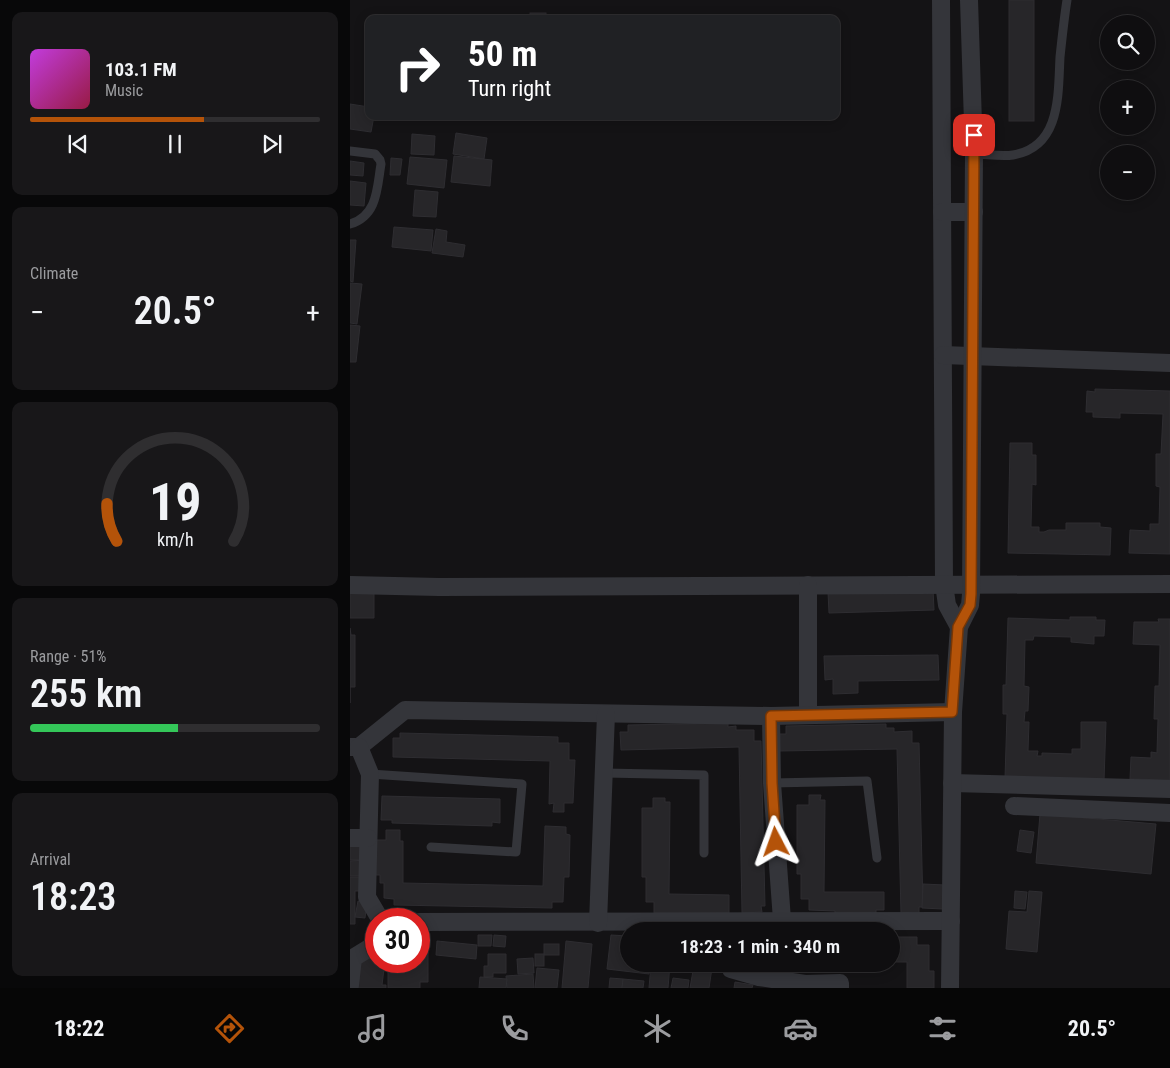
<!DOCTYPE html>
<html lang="en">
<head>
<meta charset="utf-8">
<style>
	body { margin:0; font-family:"Roboto Condensed",sans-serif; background:#181719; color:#f1f3f6; height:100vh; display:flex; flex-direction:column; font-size:19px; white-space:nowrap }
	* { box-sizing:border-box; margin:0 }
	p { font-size:16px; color:#9b9c9f }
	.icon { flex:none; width:28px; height:28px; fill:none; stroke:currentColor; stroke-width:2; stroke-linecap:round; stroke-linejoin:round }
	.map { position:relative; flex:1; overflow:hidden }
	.details { display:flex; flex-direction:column; gap:12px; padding:12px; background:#080809; width:350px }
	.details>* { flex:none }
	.guide { position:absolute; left:15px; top:15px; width:475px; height:105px; border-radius:10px; box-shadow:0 2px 12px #0003,0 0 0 1px #2f2e30; background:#202124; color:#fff; overflow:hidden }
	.fabs { position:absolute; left:750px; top:15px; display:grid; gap:10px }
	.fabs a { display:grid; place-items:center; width:55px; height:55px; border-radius:50%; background:#0f0e10; box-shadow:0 2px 12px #0003,0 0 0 1px #2f2e30; font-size:25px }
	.speed { position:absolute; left:15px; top:908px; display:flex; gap:10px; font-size:25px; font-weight:700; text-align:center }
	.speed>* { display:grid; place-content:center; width:65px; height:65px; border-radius:50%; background:#0f0e10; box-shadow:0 2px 12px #0003,0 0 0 1px #2f2e30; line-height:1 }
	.speed .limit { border:8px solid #d22; background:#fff; color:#111 }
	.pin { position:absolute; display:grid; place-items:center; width:42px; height:42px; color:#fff; margin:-21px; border-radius:10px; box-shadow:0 2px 8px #0006 }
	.me { position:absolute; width:55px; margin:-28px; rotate:356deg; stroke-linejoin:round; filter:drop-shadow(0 0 4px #0008) }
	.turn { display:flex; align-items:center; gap:18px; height:105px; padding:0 20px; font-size:22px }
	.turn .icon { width:65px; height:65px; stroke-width:2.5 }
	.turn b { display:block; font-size:35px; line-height:42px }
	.big { font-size:38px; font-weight:600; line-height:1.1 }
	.details .tile { flex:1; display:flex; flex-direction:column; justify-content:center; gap:8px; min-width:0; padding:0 18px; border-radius:10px; background:#181719 }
	.details .dial { align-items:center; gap:0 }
	.dial svg { height:130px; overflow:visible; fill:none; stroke:#2f2e30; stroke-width:7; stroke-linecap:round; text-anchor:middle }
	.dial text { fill:#f1f3f6; stroke:none }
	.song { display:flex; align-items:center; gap:15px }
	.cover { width:60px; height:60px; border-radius:8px; background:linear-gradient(135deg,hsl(290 70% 55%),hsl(340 70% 35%)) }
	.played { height:5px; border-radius:2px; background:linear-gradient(90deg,#b45309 60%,#2f2e30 60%) }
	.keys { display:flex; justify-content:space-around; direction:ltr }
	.heat { display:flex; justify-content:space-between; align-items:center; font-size:28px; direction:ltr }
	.charge { height:8px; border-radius:4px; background:linear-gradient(90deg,#34c759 51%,#2f2e30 0) }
	.trip { position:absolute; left:270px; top:922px; width:280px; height:50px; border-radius:25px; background:#0f0e10; box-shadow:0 2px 12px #0003,0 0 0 1px #2f2e30; font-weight:600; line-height:50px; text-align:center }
	.tab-bar { display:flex; height:80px; justify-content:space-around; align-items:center; background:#060606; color:#9b9c9f }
	.tab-bar .icon { width:35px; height:35px }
	.tab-bar .selected { color:#b45309 }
	.tab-bar b { font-size:22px; color:#f1f3f6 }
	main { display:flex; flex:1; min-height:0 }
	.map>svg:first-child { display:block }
	.building { fill:#272629; stroke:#2e2d31 }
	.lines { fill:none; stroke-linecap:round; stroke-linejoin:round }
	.service { stroke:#34353a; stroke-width:9 }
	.minor { stroke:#34353a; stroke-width:18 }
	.route-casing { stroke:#753606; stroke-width:12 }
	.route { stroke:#b45309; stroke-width:9 }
</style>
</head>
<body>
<main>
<section class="details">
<div class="tile">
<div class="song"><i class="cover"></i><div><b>103.1 FM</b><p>Music</p></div></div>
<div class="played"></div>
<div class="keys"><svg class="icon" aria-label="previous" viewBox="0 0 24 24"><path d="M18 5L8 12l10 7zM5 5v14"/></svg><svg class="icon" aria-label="pause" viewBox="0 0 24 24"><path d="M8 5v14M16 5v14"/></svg><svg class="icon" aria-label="next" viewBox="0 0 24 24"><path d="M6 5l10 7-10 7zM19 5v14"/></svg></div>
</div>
<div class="tile"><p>Climate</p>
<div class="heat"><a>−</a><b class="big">20.5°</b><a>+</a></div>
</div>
<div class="tile dial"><svg viewBox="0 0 100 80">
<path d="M14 69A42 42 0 1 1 86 69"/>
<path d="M14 69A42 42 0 0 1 8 46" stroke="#b45309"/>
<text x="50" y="56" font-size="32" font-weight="700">19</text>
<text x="50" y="72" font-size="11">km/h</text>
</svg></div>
<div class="tile"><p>Range · 51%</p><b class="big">255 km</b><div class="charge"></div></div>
<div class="tile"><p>Arrival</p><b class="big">18:23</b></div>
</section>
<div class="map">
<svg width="820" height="988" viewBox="0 0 820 988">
	<rect width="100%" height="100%" fill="#141315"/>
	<g class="building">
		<rect x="659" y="0" width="25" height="121"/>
		<rect x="180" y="13" width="16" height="6"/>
		<path d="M0,104L19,107V116H24L21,132L0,129Z"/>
		<path d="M106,133L137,138L134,159L103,154Z"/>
		<path d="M62,134L85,136L84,155L61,154Z"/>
		<path d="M104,156L142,160L140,186L101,182Z"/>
		<path d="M60,157L97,160L94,188L57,184Z"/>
		<path d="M41,158L52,159L50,175H40Z"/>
		<path d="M0,161L14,163L13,176L0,175Z"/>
		<path d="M0,181L16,183L14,206L0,205Z"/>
		<path d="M65,190L88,192L86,217L63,216Z"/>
		<path d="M44,227L83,230L81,251L42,247Z"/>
		<path d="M86,229L97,231L96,242L115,245L113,257L82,253Z"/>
		<path d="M0,240H6L3,282L0,281Z"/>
		<path d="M0,283L12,284L7,324L0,323Z"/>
		<path d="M0,325L10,326L6,362H0Z"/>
		<path d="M745,389L820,391V554L779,553L780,530L800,531V524H809L810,487L806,486V454H811L813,414L770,413V418L743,417V412H736L737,391L745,392Z"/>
		<path d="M660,443H682V455H686V485L682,484L681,527H689V532H694L699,530H716V523H750V527L761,528L760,555L658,553Z"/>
		<path d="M0,589L24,594V618H0Z"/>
		<path d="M583,589L584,610L479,613L478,592Z"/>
		<path d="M720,617H746V620H755L754,636H744V644L721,642V637L684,636L683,640H675L674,686L679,687L678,711H675L674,722H679L678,751H688L687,756H692V753L722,754V749H731V722H756L754,781L655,778L657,714H653V685H656L658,618L720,620Z"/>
		<path d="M808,619H820V780L780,779L781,757L801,758V752L807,753L808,719H804L805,686H809L810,645L783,644L784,622H809Z"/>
		<path d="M0,628L1,635H5V687H0V703Z"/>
		<path d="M588,655L589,680L508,681V693L483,694V679L475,680L474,656Z"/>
		<path d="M378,723V727L386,726V730H404V741H411L415,906H411L412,912L392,913L389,747L271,750L270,732H278V725Z"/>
		<path d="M536,724V728H544V732L562,731V743H569L573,907H569V914H551L547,749L429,751L428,734H436V726Z"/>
		<path d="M50,733L208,737V743H219V760H225L223,803H214V812H203L204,803L199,804L200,761L43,757V738H50Z"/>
		<path d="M459,795H471L470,800H475L474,892H534V910H526V914H485V911L459,910V899H451V874H447V805H459Z"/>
		<path d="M32,796L150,799V823L142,822V826L42,823V820H31Z"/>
		<path d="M303,798H315V802H320L319,894L379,895V913H304V902H296V877H292V808H303Z"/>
		<path d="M690,814L806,824L801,874L686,863Z"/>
		<path d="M195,826L216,827V834L220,835L219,877H214L213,902H202V908L44,905V899L34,898V883H30V875H24L25,840H36V830H50V841H53V883L193,886Z"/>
		<path d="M670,830L684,832L681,853L667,851Z"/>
		<path d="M0,845L16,846V860H0Z"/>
		<path d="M17,860V876H0V861Z"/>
		<path d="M0,877H16V891H5V924H0Z"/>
		<path d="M573,884L595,885L593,909L572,908Z"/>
		<path d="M665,891L677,892L675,909L664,908Z"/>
		<path d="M679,891L692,892L687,952L656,949L659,911L677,912Z"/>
		<path d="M8,901L17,902L15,918L5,917Z"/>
		<path d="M128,935H142L141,946H128Z"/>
		<path d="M144,935L156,936L155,947L143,946Z"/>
		<path d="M261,935L278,936L279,964H300L299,974L257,969Z"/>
		<path d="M541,937H567V945H579V971H584V988H557V962H541Z"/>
		<path d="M87,941L127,945L126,959L86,955Z"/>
		<path d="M216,941L242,944L238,988H212Z"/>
		<rect x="194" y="944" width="15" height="11"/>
		<path d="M12,945L26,946V961H35L32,985H36V988H8Z"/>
		<path d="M69,952H78V982H70V988H38V961H69Z"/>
		<path d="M138,954H156V973H143V977H134V966H138Z"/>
		<rect x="185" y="954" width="9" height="12"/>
		<path d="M183,958L184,973L168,974L167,959Z"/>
		<path d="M301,964H320L318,988H299Z"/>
		<path d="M344,965L362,968L359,988H340Z"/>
		<path d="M187,968L209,970L207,988H185Z"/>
		<path d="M183,974L184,988H157L156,976Z"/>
		<path d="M130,977L157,979L156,988H129Z"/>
		<path d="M260,978L273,979L272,988H259Z"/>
		<path d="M323,978L339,980L338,988H321Z"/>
		<path d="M273,979L294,981L293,988H272Z"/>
		<path d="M385,982L403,985L402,988H384Z"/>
	</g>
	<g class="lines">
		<g class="service">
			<path d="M0,151L25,154L30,160L31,164C27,187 28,216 0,224"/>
			<path d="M624,154C636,154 651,157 663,155C711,147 708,95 710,57C712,38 714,19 717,0"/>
			<path d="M255,773L354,775V853"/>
			<path d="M20,774L172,784L166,852L81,847"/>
			<path d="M422,783L517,781L527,858"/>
		</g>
		<g class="minor">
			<path d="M591,0L594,584L597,605L609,627"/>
			<path d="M592,212H624"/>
			<path d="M593,355L820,363"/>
			<path d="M0,585L89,587L820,584"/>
			<path d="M458,714V585"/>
			<path d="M421,716L422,783L432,920"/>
			<path d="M0,747H9L55,710L421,716L603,712"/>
			<path d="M9,747L20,774L17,897L30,919"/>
			<path d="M602,783L820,789"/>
			<path d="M664,806L820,813"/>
			<path d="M0,838H18"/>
			<path d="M69,922C246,923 424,920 601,921"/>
			<path d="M248,923L256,714"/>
			<path d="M381,964V969L409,977L455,984L490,983V988"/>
			<path d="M0,985L3,958L21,947L26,934"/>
			<path d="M600,988L603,712L609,627L620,605L621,594L624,154L619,0"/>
		</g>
	</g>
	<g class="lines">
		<g class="route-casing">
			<path id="route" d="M426,842L422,783L421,716L602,712L608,627L620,605L621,594L624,135"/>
		</g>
		<use href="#route" class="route"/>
	</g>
</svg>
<div class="fabs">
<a><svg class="icon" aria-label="search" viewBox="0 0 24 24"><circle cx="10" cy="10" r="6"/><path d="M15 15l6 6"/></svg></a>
<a>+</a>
<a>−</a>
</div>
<div class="speed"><div class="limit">30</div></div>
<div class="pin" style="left:624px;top:135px;background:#d93025"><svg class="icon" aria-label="arrive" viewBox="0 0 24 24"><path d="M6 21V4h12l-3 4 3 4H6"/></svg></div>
<svg class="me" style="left:426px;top:842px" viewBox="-20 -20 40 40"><path d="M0-17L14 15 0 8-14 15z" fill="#b45309" stroke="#fff" stroke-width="4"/></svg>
<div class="trip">18:23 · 1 min · 340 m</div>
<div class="guide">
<div class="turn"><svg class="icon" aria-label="right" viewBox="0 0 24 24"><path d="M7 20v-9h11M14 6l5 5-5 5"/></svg><div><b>50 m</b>Turn right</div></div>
</div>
</div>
</main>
<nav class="tab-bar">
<b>18:22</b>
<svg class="icon selected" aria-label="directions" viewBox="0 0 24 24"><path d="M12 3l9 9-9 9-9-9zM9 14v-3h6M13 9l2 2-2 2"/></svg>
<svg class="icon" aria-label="music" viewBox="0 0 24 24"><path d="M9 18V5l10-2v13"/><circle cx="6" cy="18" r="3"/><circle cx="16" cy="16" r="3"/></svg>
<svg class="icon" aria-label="phone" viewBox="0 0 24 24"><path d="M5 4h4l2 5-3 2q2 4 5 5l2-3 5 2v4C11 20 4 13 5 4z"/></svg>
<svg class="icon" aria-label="climate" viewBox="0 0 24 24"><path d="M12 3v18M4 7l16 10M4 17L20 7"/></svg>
<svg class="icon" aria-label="car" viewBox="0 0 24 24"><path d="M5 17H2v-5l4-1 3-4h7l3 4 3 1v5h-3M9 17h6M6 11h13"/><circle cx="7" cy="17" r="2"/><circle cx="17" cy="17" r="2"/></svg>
<svg class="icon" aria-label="filters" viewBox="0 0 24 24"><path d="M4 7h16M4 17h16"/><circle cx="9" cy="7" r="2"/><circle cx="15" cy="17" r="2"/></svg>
<b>20.5°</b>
</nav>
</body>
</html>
